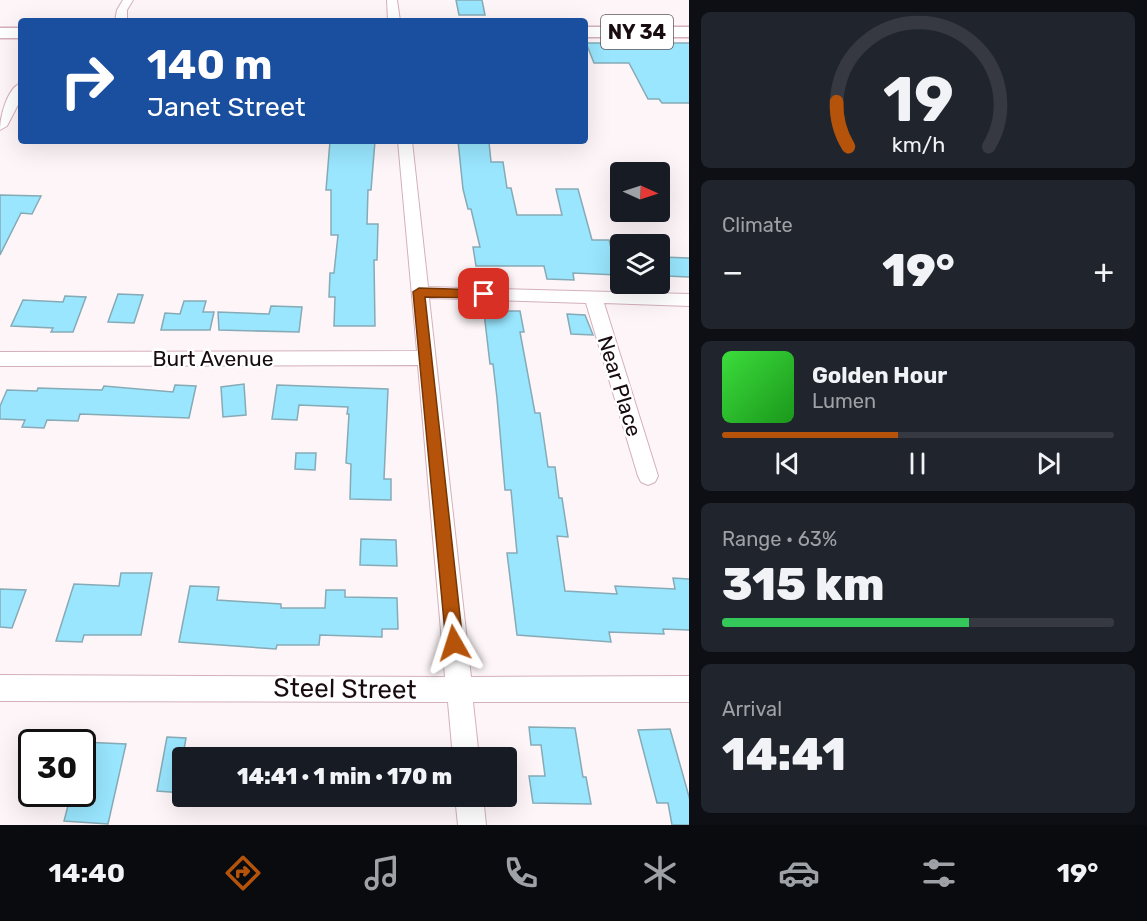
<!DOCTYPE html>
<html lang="en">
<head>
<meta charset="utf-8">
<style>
	body { margin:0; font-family:Rubik,sans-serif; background:#20242c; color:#f1f3f6; height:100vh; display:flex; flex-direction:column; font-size:22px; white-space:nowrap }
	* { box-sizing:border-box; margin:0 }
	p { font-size:20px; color:#9ea1a6 }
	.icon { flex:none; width:33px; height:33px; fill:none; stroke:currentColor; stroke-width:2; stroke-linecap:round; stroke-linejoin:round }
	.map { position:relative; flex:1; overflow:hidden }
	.details { display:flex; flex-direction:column; gap:12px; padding:12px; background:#0d0f14; width:458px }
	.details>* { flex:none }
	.top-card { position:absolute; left:18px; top:18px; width:570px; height:126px; border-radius:6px; box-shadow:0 6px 24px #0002; background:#1a4fa0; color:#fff; overflow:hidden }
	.needle { width:39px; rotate:93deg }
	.tools { position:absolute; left:610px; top:162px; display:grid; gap:12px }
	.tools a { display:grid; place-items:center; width:60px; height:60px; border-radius:6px; background:#171b24; box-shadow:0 6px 24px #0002; font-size:30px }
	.speed { position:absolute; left:18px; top:729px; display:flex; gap:12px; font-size:30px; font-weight:700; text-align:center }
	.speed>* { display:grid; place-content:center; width:78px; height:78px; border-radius:50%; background:#171b24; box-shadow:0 6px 24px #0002; line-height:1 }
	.speed .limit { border:3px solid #111; border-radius:9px; background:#fff; color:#111 }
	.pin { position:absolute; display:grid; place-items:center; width:51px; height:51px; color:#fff; margin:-26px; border-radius:12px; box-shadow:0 3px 9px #0006 }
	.me { position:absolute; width:66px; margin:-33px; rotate:354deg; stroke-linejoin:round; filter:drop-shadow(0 0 4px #0008) }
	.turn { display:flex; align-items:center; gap:21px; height:126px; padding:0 30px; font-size:27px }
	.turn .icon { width:78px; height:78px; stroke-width:2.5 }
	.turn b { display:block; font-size:42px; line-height:51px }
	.big { font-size:45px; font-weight:800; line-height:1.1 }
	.details .tile { flex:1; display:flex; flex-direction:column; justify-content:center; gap:9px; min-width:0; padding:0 21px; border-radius:9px; background:#20242c }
	.details .dial { align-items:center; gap:0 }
	.dial svg { height:156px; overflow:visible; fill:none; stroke:#363941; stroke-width:7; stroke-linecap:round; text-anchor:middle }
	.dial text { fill:#f1f3f6; stroke:none }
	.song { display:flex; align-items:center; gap:18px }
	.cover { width:72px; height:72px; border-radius:9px; background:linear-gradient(135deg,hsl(120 70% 55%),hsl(120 70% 35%)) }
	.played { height:6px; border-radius:3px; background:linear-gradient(90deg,#b45309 45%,#363941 45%) }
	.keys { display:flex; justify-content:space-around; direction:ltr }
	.heat { display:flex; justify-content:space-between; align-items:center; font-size:33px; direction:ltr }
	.charge { height:9px; border-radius:4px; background:linear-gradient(90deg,#34c759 63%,#363941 0) }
	.trip { position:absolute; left:172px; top:747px; width:345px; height:60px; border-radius:6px; background:#171b24; box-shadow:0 6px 24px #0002; font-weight:800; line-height:60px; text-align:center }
	.menu { display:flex; height:96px; justify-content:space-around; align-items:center; background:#090b0e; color:#9ea1a6 }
	.menu .icon { width:42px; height:42px }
	.menu .on { color:#b45309 }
	.menu b { font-size:27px; color:#f1f3f6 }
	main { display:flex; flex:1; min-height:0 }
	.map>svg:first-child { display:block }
	.building { fill:#99e6fe; stroke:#86aab6; stroke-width:1.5 }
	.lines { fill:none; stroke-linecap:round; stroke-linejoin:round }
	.minor-casing { stroke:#d4b0ba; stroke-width:2 }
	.primary-casing { stroke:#d4b0ba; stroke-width:3 }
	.minor { fill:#fff; fill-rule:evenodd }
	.primary { fill:#fff; fill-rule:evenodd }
	.route { fill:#b45309; stroke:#753606; stroke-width:1.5 }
	.labels { text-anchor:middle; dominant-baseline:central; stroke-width:5; stroke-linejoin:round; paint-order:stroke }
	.shield { fill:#fff; stroke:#5d5558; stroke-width:1.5 }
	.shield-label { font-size:20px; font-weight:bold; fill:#180c10 }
	.street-label { font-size:21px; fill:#180c10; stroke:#fff }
	.near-street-label { font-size:26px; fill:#180c10; stroke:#fff }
</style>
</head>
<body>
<main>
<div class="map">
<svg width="690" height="825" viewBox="0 0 690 825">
	<rect width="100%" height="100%" fill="#fdf5f7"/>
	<g class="building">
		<path d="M456,0H482L485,15H459Z"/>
		<path d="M586,43H690V103H662L659,99H648L629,63H594Z"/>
		<path d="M330,141H375L371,190H368L367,224H378L377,260H374L375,326H334L335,297H329L330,273H334L338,235H331V190H326Z"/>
		<path d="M458,141L489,142L491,162H503L507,188H511L517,215H562L556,189H578L592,240H609L618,275L573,273L574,280L547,279L544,266H476L473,247H480L471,209H468L463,189Z"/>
		<path d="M0,195L41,196L32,214L21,213L0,255Z"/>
		<path d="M661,257L690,258V277L667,276Z"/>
		<path d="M118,294L143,295L134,323L108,322Z"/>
		<path d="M65,296L86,297L73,332H51L53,328L11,326L23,300L63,302Z"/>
		<path d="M184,301H206L203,312H214L210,330H161L165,313L180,314Z"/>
		<path d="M483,304H500L501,311H520L524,332H520L535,413H540L548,467H555L559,498H562L568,537L557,536L565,591L617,594L615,586L675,589L673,578L690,579V630L663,629L664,634L609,632L611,642L517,635L507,553H517L511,490H505L497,398L493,364H490Z"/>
		<path d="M271,306L302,307L299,332L219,330L218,312L269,314Z"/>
		<path d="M567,314L585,315L593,335L571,334Z"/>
		<path d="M244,384L246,415L223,417L221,387Z"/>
		<path d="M175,385L196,386L189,418L80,414L78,421L47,420L44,428L22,427L25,420L0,419V406L7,390L37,391L38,388L102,390L104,386L173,392Z"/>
		<path d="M277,385L388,389L384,479H391V500L350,499L351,464L346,463L349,414H347L348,407L299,405L297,420L272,419Z"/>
		<path d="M296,453H316L315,470L295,469Z"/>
		<path d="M361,539L396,540L397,566L360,565Z"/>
		<path d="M121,573H152L141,635H84L82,642L56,641L74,584L119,586Z"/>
		<path d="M190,586L219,587L217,600L281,604V608H325L326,590H345V597L397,598L398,629H382V637L320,635L319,645H277L276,649L179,642Z"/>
		<path d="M0,589L26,590L12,628L0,627Z"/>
		<path d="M529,727L575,728L583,777H586L591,804L533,803L529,776H545L541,745H531Z"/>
		<path d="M670,729L690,800V825H672L668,803H657L638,730Z"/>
		<path d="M167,737L186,738L183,755V793L157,791Z"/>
		<path d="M82,742L126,744L108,824L64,821L71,794H82Z"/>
	</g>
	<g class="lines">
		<g class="minor-casing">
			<g id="minor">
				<path d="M123,0H133L127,10V21H115L117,10Z"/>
				<path d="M387,0H397L400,21H388Z"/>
				<path d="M21,83V99L7,126L0,130C0,117 7,88 21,83Z"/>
				<path d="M398,141H412L428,287L690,294V306L604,303L658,476L655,482L648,485L641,482L638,476L586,303L429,298L471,677L690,676V702H473L479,758H453L448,702L0,701V675L445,677L418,365L0,366V352L417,351Z"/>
				<path d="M455,796H483L486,825H458Z"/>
			</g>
		</g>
		<g class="primary-casing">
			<g id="primary">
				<rect x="585" y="27" width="105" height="10"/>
				<rect x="0" y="28" width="21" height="10"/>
			</g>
		</g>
		<use href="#minor" class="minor"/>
		<use href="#primary" class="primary"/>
	</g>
	<path class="route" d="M419,288L484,290L490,294L484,298L425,297L463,643L461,649L454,651L448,649L446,643L413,292Z"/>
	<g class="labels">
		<rect class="shield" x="601" y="15" width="72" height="34" rx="4.5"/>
		<g class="shield-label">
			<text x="637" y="32">NY 34</text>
		</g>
		<g class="street-label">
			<text x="213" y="358">Burt Avenue</text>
			<text transform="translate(620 386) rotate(73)">Near Place</text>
		</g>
		<g class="near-street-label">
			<text transform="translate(345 689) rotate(1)">Steel Street</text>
		</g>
	</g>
</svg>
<div class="tools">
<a><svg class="needle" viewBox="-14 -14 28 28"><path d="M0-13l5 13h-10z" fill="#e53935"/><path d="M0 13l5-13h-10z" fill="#9ea1a6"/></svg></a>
<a><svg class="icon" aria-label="layers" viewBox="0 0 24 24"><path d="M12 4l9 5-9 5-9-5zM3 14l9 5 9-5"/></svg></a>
</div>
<div class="speed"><div class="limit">30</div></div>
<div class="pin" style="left:484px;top:294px;background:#d93025"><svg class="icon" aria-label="arrive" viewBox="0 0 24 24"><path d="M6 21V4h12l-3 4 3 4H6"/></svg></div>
<svg class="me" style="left:454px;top:643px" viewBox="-20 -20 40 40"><path d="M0-17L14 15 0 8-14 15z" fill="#b45309" stroke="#fff" stroke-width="4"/></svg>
<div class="trip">14:41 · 1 min · 170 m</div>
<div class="top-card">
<div class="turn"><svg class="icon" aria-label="right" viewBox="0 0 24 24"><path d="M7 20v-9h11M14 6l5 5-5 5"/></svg><div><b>140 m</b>Janet Street</div></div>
</div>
</div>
<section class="details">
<div class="tile dial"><svg viewBox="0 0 100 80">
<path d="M14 69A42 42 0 1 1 86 69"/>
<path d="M14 69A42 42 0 0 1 8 46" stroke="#b45309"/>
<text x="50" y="56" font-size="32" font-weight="700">19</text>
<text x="50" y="72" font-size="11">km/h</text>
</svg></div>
<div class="tile"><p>Climate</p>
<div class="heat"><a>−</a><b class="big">19°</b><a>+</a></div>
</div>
<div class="tile">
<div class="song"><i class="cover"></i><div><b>Golden Hour</b><p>Lumen</p></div></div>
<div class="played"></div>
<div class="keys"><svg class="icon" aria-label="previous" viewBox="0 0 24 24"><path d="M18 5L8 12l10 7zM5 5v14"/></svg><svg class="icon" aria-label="pause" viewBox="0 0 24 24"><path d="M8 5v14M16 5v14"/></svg><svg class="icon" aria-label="next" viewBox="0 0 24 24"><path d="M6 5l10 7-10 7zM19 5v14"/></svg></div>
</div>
<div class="tile"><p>Range · 63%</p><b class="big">315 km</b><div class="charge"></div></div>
<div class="tile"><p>Arrival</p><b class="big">14:41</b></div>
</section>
</main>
<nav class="menu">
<b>14:40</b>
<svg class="icon on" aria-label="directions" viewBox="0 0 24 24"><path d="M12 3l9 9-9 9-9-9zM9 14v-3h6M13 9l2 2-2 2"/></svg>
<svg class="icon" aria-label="music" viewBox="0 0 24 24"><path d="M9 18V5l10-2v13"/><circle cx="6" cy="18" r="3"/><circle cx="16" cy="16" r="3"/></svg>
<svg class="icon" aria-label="phone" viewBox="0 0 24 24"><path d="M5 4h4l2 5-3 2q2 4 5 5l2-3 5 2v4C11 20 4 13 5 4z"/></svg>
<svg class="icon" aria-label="climate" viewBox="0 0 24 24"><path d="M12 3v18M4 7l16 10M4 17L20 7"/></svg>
<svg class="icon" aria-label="car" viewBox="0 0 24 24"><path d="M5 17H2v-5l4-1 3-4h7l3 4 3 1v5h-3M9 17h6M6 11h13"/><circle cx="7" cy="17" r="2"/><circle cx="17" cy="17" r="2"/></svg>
<svg class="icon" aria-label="filters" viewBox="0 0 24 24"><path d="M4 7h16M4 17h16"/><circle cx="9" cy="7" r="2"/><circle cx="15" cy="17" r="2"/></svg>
<b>19°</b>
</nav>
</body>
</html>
